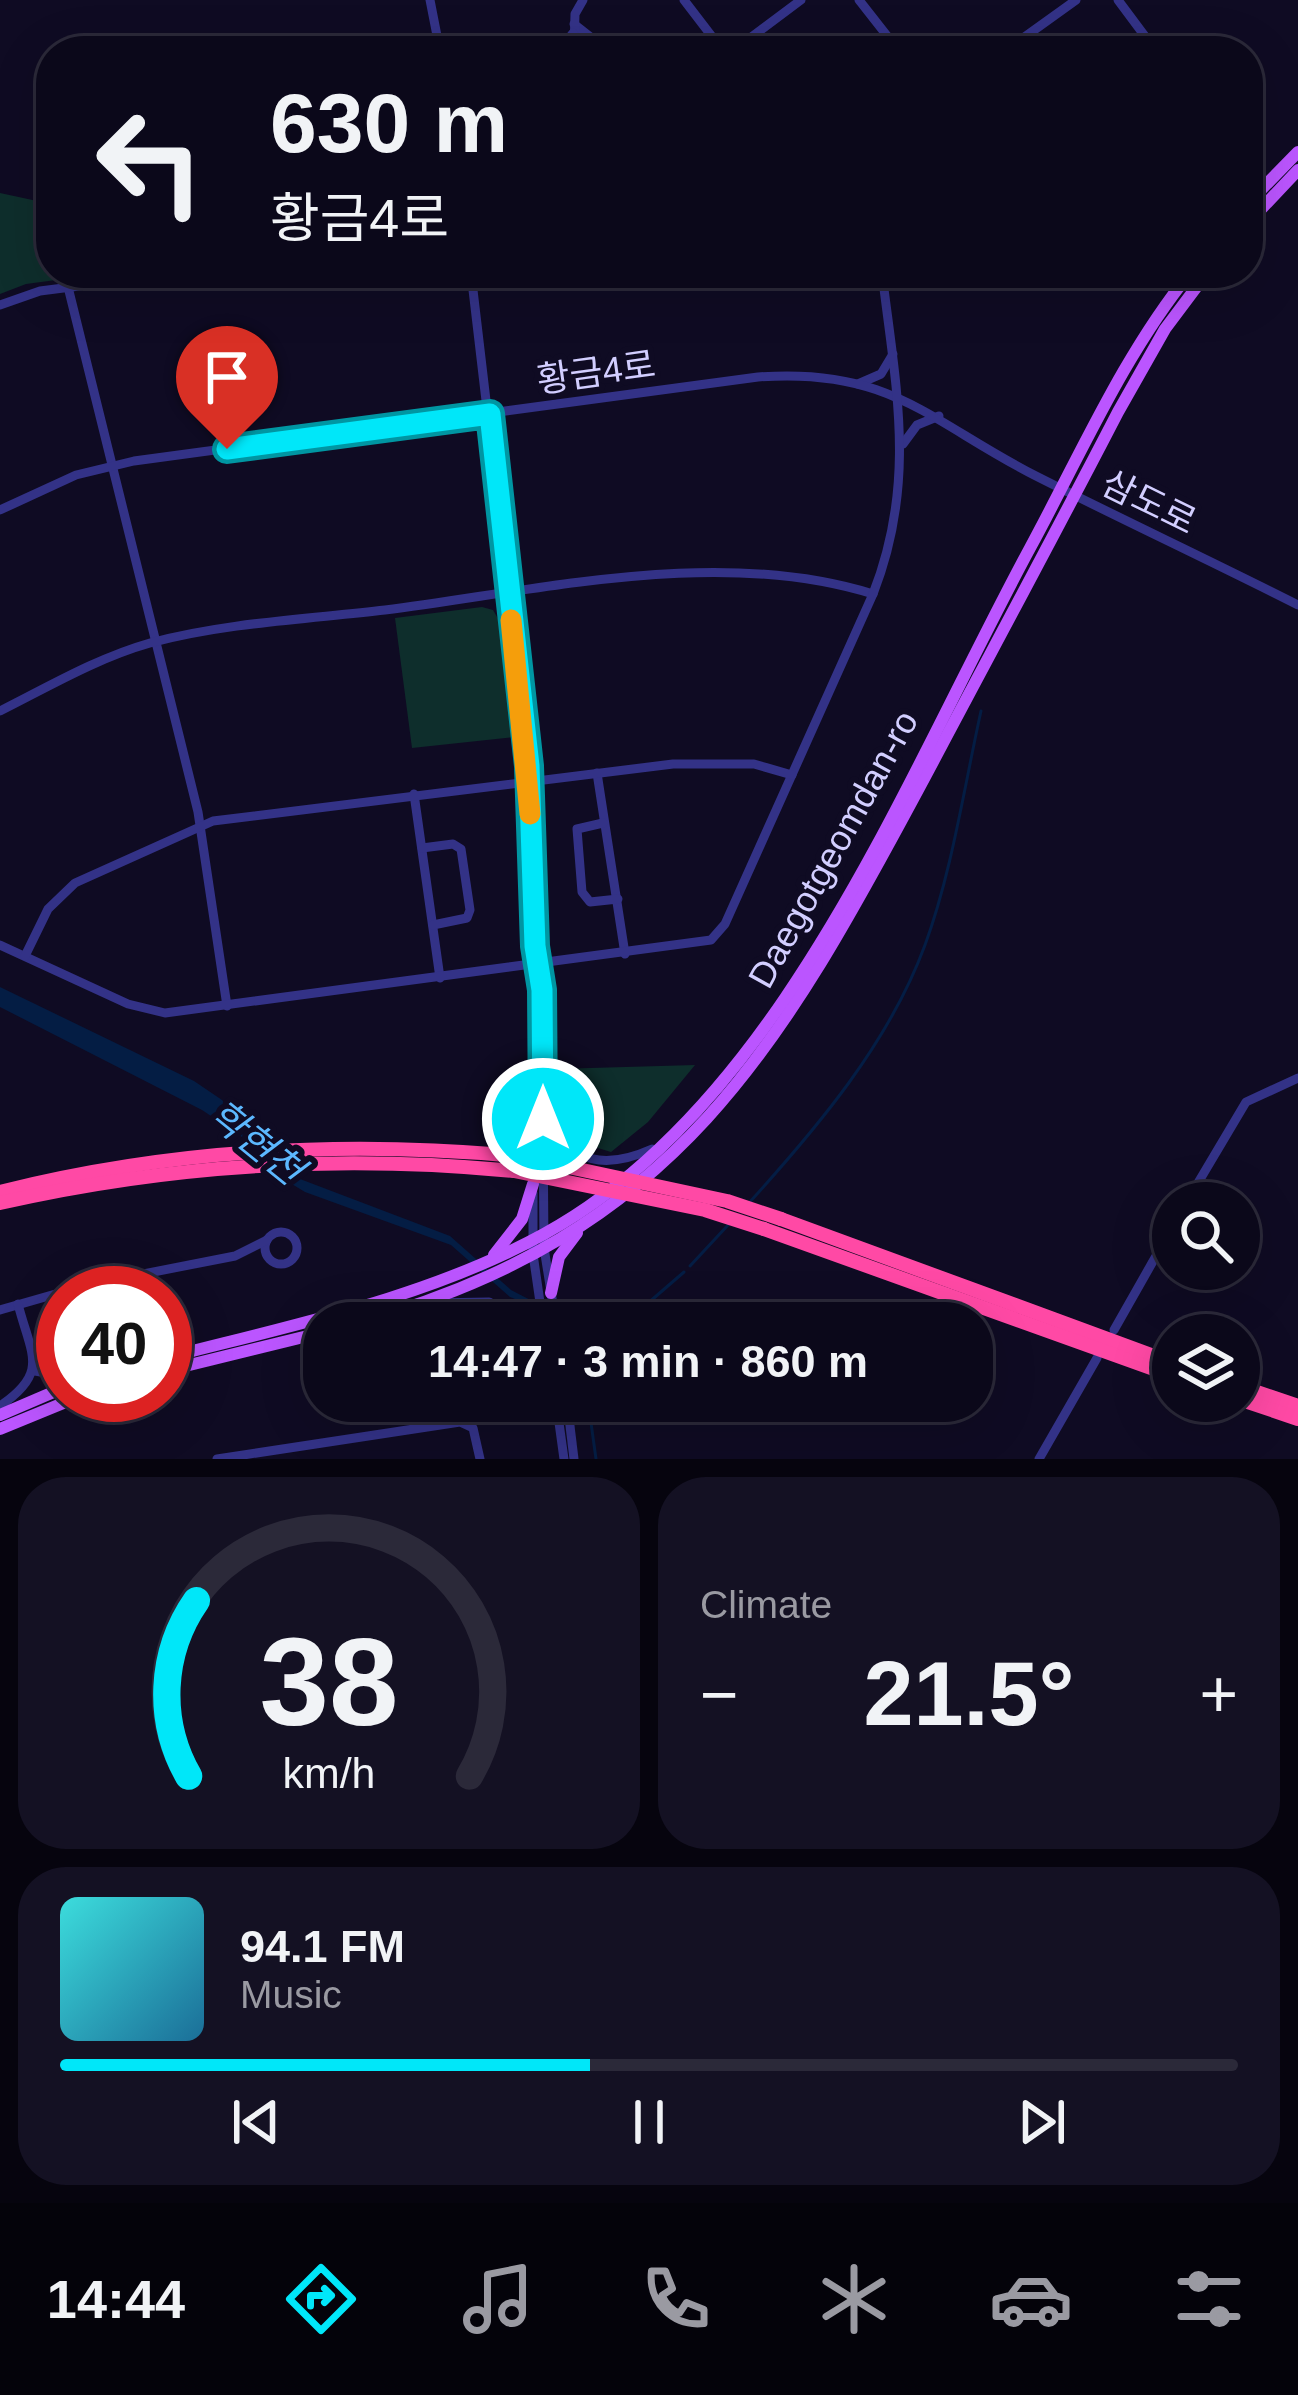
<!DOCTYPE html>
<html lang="en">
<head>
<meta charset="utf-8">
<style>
	body { margin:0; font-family:Helvetica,"Noto Sans KR",sans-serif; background:#141123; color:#f1f3f6; height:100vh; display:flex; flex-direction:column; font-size:45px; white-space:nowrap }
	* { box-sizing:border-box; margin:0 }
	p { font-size:39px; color:#9a9aa2 }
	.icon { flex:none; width:66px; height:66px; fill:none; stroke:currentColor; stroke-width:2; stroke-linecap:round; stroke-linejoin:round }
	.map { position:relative; height:1459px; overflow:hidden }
	.panel { display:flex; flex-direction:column; gap:18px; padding:18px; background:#06040e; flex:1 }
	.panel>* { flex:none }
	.hud { position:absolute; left:36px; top:36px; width:1227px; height:252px; border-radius:48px; box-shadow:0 12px 48px #0002,0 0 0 3px #2b2939; background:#0b081a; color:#f1f3f6; overflow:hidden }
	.buttons { position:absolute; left:1152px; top:1182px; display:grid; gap:24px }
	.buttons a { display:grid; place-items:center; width:108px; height:108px; border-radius:50%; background:#0b081a; box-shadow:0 12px 48px #0002,0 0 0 3px #2b2939; font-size:60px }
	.speed { position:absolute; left:36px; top:1266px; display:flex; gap:24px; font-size:60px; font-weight:700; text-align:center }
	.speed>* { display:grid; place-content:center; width:156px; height:156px; border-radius:50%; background:#0b081a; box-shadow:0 12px 48px #0002,0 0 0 3px #2b2939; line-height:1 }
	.speed .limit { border:18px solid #d22; background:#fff; color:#111 }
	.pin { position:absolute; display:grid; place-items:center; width:102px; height:102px; color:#fff; margin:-123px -51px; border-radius:50% 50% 50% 0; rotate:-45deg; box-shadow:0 0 12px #0007 }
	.pin .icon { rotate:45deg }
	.me { position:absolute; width:132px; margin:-66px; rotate:0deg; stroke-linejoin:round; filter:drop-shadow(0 0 9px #0008) }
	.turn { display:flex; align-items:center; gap:42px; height:252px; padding:0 36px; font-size:54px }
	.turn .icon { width:156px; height:156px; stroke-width:2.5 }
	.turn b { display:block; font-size:84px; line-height:102px }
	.big { font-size:90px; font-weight:600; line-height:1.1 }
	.panel .card { flex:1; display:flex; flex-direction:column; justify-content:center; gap:18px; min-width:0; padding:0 42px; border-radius:48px; background:#141123 }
	.panel .dial { align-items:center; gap:0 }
	.dial svg { height:312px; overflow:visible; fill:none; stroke:#2b2939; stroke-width:7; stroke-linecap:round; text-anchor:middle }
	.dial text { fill:#f1f3f6; stroke:none }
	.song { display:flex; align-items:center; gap:36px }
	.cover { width:144px; height:144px; border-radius:18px; background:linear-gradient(135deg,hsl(180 70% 55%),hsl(200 70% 35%)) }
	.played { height:12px; border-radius:6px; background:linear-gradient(90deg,#00e7f9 45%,#2b2939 45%) }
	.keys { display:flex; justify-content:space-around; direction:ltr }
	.heat { display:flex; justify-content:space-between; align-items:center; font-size:66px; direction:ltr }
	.panel .tiles { flex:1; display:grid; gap:18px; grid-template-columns:1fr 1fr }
	.card:last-child { grid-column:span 2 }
	.trip { position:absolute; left:303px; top:1302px; width:690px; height:120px; border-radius:48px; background:#0b081a; box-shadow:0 12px 48px #0002,0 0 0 3px #2b2939; font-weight:600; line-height:120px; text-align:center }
	.menu { display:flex; height:192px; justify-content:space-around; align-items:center; background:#04030a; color:#9a9aa2 }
	.menu .icon { width:84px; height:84px }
	.menu .current { color:#00e7f9 }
	.menu b { font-size:54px; color:#f1f3f6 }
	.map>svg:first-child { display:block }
	.green { fill:#0e2e2c }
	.water { fill:#041d44 }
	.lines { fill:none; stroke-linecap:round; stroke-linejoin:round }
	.stream { stroke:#041d44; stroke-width:3 }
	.minor { stroke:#333287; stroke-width:9 }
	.major { stroke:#b5f; stroke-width:12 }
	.highway { stroke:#ff49a5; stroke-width:14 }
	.highway-bridge { stroke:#ff49a5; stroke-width:14 }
	.route-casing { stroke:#0096a2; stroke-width:30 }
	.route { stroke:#00e7f9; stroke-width:21 }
	.slow { stroke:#f59e0b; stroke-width:21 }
	.labels { text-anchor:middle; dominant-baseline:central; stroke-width:12; stroke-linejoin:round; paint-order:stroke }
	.street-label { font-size:36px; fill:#d2ceff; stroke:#0f0b23 }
	.water-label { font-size:39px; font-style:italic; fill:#5cb8ff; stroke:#0f0b23 }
</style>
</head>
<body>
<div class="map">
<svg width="1298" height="1459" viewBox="0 0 1298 1459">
	<rect width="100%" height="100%" fill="#0f0b23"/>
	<g class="green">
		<path d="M0,193L51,204V273H70L71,278L26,284L0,294Z"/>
		<path d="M482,607L493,610L500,622L514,737L412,748L395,618Z"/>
		<path d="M695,1065L648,1122L611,1152L588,1145L558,1120L556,1069Z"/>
	</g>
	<path class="water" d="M0,987L194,1081L222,1100L269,1155L300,1179L450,1236L511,1290L575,1323L510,1297L451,1245L305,1192L272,1172L241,1136L202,1110L0,1007Z"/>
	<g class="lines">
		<g class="stream">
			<path d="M748,1204C817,1128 889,1043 925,945C952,871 964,788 981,711"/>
			<path d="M690,1266L729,1224"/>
			<path d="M591,1310L647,1304L684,1272"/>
			<path d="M588,1401L596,1459"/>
		</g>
		<g class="minor">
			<path d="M430,0L440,51"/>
			<path d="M684,0L720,47L746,41L801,0"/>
			<path d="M859,0L899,51"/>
			<path d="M1118,0L1156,51"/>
			<path d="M574,24L607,50"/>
			<path d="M574,50L575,14L583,0"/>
			<path d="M559,51L573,33"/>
			<path d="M1005,51L1076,0"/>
			<path d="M471,273L529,766L535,945L542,990L544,1248L556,1323"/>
			<path d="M68,287L198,812L227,1006"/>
			<path d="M0,305L40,291L181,273"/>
			<path d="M858,384L881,374L893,354"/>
			<path d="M903,444L917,425L939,416"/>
			<path d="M0,510L76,475L134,461L758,377C891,367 930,422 1036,476C1123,520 1211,561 1298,605"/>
			<path d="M0,711C48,687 97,658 150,643C224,623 308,619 385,610C543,590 719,546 873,594"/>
			<path d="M597,773L625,954"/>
			<path d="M414,794L440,978"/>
			<path d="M603,823L577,829L582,892L590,902L618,899"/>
			<path d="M422,848L453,844L461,849L470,910L467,918L433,925"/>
			<path d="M0,945L128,1004L165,1013L711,940L725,924L873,594C917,482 896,388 882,273"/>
			<path d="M25,956L48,909L75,883L213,821L673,764H754L792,775"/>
			<path d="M544,1121C574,1163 605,1170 652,1149"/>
			<path d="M533,1164L536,971"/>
			<path d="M533,1193V1254L543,1323"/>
			<path d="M1186,1203L1246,1102L1298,1078"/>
			<circle cx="281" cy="1248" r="16"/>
			<path d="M430,1303L489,1302L525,1323"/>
			<path d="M0,1310L87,1285L235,1256L267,1240"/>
			<path d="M1114,1330L1173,1226"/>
			<path d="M35,1371L63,1376"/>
			<path d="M556,1401L564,1459"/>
			<path d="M567,1401L574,1459"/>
			<path d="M0,1406C50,1372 31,1355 18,1304"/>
			<path d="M217,1459L460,1422L473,1428L480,1459"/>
			<path d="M1039,1459L1097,1358"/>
		</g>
		<g class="major">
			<path d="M1248,203L1298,152"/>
			<path d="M1248,223L1298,170"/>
			<path d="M494,1255L522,1219L533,1184"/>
			<path d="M551,1293L559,1257L577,1233"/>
			<path d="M357,1323C677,1235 780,1048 926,775C990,654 1055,534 1118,412L1165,329L1207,273"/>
			<path d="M165,1358C293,1325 427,1298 544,1234C782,1104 906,777 1030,548C1080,456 1124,354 1190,273"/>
			<path d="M165,1371L324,1332"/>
			<path d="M0,1415L63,1388"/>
			<path d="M0,1429L83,1395"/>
		</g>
		<g class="highway">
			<path d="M0,1192C171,1149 342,1140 517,1156"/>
			<path d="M0,1203C171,1164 339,1154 514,1171"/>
			<path d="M781,1219L1173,1363"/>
			<path d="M764,1229L1173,1376"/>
			<path d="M1239,1386L1298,1406"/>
			<path d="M1239,1399L1298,1419"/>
		</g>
		<g class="highway-bridge">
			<path d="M517,1156L727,1201L781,1219"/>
			<path d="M514,1171L705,1210L764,1229"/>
		</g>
	</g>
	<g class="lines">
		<g class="route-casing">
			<path id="route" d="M227,449L490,414L529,766L535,946L542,990L543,1119"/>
		</g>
		<use href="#route" class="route"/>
		<path class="slow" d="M511,620L530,814"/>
	</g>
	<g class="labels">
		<g class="street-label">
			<text transform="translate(596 372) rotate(-8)">황금4로</text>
			<text transform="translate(1149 502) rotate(26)">삼도로</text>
			<text transform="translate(833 849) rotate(-61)">Daegotgeomdan-ro</text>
		</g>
		<g class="water-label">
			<text transform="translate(256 1142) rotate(39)">학현천</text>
		</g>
	</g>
</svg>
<div class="buttons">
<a><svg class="icon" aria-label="search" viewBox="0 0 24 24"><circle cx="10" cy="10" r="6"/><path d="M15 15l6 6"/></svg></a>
<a><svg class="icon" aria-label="layers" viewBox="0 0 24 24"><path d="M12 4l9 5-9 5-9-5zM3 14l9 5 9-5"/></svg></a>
</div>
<div class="speed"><div class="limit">40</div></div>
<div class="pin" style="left:227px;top:449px;background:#d93025"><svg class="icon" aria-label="arrive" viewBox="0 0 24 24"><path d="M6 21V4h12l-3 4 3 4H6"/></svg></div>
<svg class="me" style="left:543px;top:1119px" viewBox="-20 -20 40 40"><circle r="17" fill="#00e7f9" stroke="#fff" stroke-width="3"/><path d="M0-11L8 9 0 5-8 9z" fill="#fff"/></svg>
<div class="trip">14:47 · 3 min · 860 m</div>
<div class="hud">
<div class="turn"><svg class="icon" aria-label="left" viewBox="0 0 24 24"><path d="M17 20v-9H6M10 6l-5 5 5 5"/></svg><div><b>630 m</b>황금4로</div></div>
</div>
</div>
<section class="panel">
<div class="tiles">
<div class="card dial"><svg viewBox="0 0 100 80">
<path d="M14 69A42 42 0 1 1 86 69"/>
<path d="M14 69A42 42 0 0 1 16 24" stroke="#00e7f9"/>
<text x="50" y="56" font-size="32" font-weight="700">38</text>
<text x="50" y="72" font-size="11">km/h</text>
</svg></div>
<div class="card"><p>Climate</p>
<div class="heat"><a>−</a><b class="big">21.5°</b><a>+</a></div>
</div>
<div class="card">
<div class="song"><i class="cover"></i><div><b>94.1 FM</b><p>Music</p></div></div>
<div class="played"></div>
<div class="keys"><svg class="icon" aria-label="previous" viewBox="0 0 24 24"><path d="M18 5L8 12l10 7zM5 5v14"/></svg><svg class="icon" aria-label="pause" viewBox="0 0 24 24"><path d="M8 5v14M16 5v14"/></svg><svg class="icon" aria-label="next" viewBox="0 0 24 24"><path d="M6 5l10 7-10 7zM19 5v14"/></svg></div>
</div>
</div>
</section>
<nav class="menu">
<b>14:44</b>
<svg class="icon current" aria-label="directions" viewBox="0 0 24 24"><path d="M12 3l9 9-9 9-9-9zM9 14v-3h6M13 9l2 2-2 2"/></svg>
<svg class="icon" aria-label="music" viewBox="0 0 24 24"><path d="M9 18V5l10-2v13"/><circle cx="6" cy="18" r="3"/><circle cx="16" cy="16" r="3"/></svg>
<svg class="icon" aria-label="phone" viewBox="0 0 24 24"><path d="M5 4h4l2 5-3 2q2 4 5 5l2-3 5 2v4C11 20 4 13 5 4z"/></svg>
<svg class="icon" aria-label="climate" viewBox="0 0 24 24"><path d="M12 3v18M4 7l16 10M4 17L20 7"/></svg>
<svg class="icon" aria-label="car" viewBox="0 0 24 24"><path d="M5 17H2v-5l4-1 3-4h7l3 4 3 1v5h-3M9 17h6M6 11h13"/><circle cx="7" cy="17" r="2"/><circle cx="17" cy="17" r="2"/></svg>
<svg class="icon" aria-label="filters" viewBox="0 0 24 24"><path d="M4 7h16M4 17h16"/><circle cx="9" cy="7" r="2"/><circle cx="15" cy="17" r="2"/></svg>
</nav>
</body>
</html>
